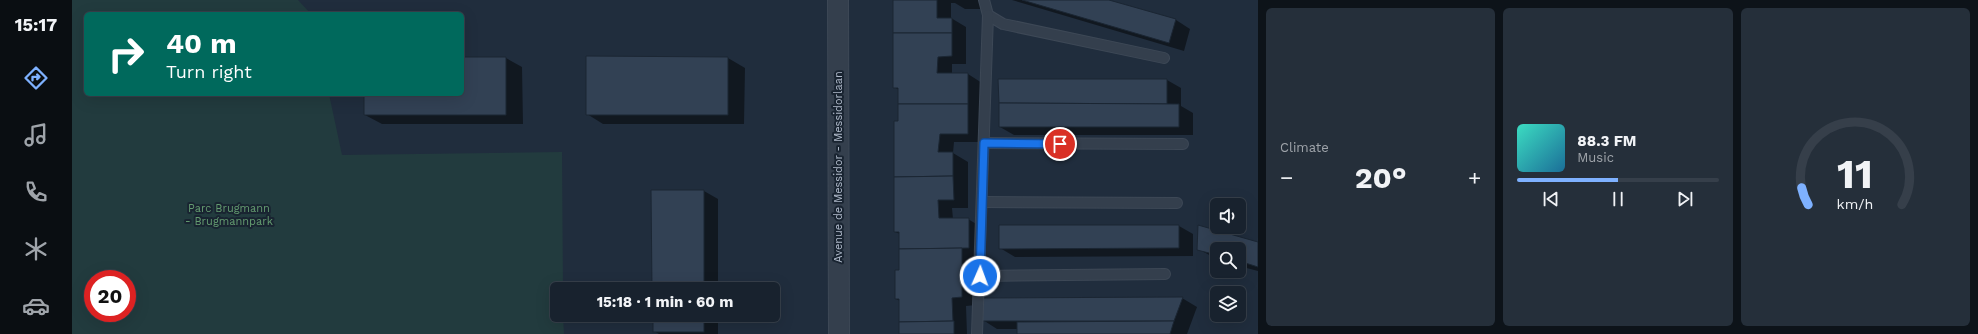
<!DOCTYPE html>
<html lang="en">
<head>
<meta charset="utf-8">
<style>
	body { margin:0; font-family:"Work Sans",sans-serif; background:#252f3a; color:#f1f3f6; height:100vh; display:flex; flex-direction:column; font-size:15px; white-space:nowrap }
	* { box-sizing:border-box; margin:0 }
	p { font-size:13px; color:#9fa4aa }
	.icon { flex:none; width:22px; height:22px; fill:none; stroke:currentColor; stroke-width:2; stroke-linecap:round; stroke-linejoin:round }
	.map { position:relative; flex:1; overflow:hidden }
	.details { display:flex; flex-direction:column; gap:8px; padding:8px; background:#0d1319; width:720px }
	.details>* { flex:none }
	.banner { position:absolute; left:12px; top:12px; width:380px; height:84px; border-radius:6px; box-shadow:0 4px 16px #0002,0 0 0 1px #363f4a; background:#00695c; color:#fff; overflow:hidden }
	.buttons { position:absolute; left:1138px; top:198px; display:grid; gap:8px }
	.buttons a { display:grid; place-items:center; width:36px; height:36px; border-radius:6px; background:#18222e; box-shadow:0 4px 16px #0002,0 0 0 1px #363f4a; font-size:20px }
	.speed { position:absolute; left:12px; top:270px; display:flex; gap:8px; font-size:20px; font-weight:700; text-align:center }
	.speed>* { display:grid; place-content:center; width:52px; height:52px; border-radius:50%; background:#18222e; box-shadow:0 4px 16px #0002,0 0 0 1px #363f4a; line-height:1 }
	.speed .limit { border:6px solid #d22; background:#fff; color:#111 }
	.pin { position:absolute; display:grid; place-items:center; width:34px; height:34px; color:#fff; margin:-17px; border:2px solid #fff; border-radius:50%; box-shadow:0 1px 4px #0007 }
	.me { position:absolute; width:44px; margin:-22px; rotate:2deg; stroke-linejoin:round; filter:drop-shadow(0 0 3px #0008) }
	.turn { display:flex; align-items:center; gap:14px; height:84px; padding:0 16px; font-size:18px }
	.turn .icon { width:52px; height:52px; stroke-width:2.5 }
	.turn b { display:block; font-size:28px; line-height:34px }
	.big { font-size:30px; font-weight:700; line-height:1.1 }
	.details .tile { flex:1; display:flex; flex-direction:column; justify-content:center; gap:6px; min-width:0; padding:0 14px; border-radius:6px; background:#252f3a }
	.details .dial { align-items:center; gap:0 }
	.dial svg { height:104px; overflow:visible; fill:none; stroke:#363f4a; stroke-width:7; stroke-linecap:round; text-anchor:middle }
	.dial text { fill:#f1f3f6; stroke:none }
	.song { display:flex; align-items:center; gap:12px }
	.cover { width:48px; height:48px; border-radius:6px; background:linear-gradient(135deg,hsl(170 70% 55%),hsl(200 70% 35%)) }
	.played { height:4px; border-radius:2px; background:linear-gradient(90deg,#7eb1ff 50%,#363f4a 50%) }
	.keys { display:flex; justify-content:space-around; direction:ltr }
	.heat { display:flex; justify-content:space-between; align-items:center; font-size:22px; direction:ltr }
	.details .tiles { flex:1; display:grid; gap:8px; grid-template-columns:repeat(3,1fr) }
	.trip { position:absolute; left:478px; top:282px; width:230px; height:40px; border-radius:6px; background:#18222e; box-shadow:0 4px 16px #0002,0 0 0 1px #363f4a; font-weight:700; line-height:40px; text-align:center }
	main { display:flex; flex:1; min-height:0 }
	.dock { display:flex; flex-direction:column; width:72px; justify-content:space-around; align-items:center; background:#0a0e12; color:#9fa4aa }
	.dock .icon { width:28px; height:28px }
	.dock .on { color:#7eb1ff }
	.dock b { font-size:18px; color:#f1f3f6 }
	.map>svg:first-child { display:block }
	.green { fill:#223b3e; fill-rule:evenodd }
	.shadow { fill:#0007 }
	.building { fill:#324154; stroke:#1b2633 }
	.lines { fill:none; stroke-linecap:round; stroke-linejoin:round }
	.lane-casing { stroke:#3d4856; stroke-width:12 }
	.street-casing { stroke:#3d4856; stroke-width:22 }
	.lane { stroke:#343f4d; stroke-width:10 }
	.street { stroke:#343f4d; stroke-width:20 }
	.route-casing { stroke:#114b97; stroke-width:10 }
	.route { stroke:#1a73e8; stroke-width:7 }
	.labels { text-anchor:middle; dominant-baseline:central; stroke-width:4; stroke-linejoin:round; paint-order:stroke }
	.street-label { font-size:11px; fill:#afb9c9; stroke:#192431 }
	.park-label { font-size:11px; fill:#649c70; stroke:#192431 }
</style>
</head>
<body>
<main>
<nav class="dock">
<b>15:17</b>
<svg class="icon on" aria-label="directions" viewBox="0 0 24 24"><path d="M12 3l9 9-9 9-9-9zM9 14v-3h6M13 9l2 2-2 2"/></svg>
<svg class="icon" aria-label="music" viewBox="0 0 24 24"><path d="M9 18V5l10-2v13"/><circle cx="6" cy="18" r="3"/><circle cx="16" cy="16" r="3"/></svg>
<svg class="icon" aria-label="phone" viewBox="0 0 24 24"><path d="M5 4h4l2 5-3 2q2 4 5 5l2-3 5 2v4C11 20 4 13 5 4z"/></svg>
<svg class="icon" aria-label="climate" viewBox="0 0 24 24"><path d="M12 3v18M4 7l16 10M4 17L20 7"/></svg>
<svg class="icon" aria-label="car" viewBox="0 0 24 24"><path d="M5 17H2v-5l4-1 3-4h7l3 4 3 1v5h-3M9 17h6M6 11h13"/><circle cx="7" cy="17" r="2"/><circle cx="17" cy="17" r="2"/></svg>
</nav>
<div class="map">
<svg width="1186" height="334" viewBox="0 0 1186 334">
	<rect width="100%" height="100%" fill="#202d3d"/>
	<path class="green" d="M0,0H226L239,14H14V94H257L270,155L490,152L491,289H485V315H491L492,334H0ZM21,279H55V313H21Z"/>
	<g class="shadow">
		<path d="M822,0H911V9H893L883,3H879V18L894,27V64H880V74H896L910,83L911,142H882L881,153L896,162V208H880L881,219H896L911,228L904,305L894,306L895,334H828V301L824,299L828,271V234L823,232L827,90L822,87Z"/>
		<path d="M940,0H1034L1104,20L1118,29L1112,51Z"/>
		<path d="M515,57L656,58L673,68L672,124H531L515,114Z"/>
		<path d="M390,58H434L450,67L451,124H310L293,115V94H390Z"/>
		<path d="M1095,80L1109,88V106L1121,113V135H942L928,127Z"/>
		<path d="M632,191L646,199V289H581Z"/>
		<path d="M1107,226L1121,234V256L943,257L928,248Z"/>
		<path d="M1186,243V271L1167,266V249H1145V259L1126,249Z"/>
		<path d="M1110,298L1125,307L1115,334H946V329H925L911,320Z"/>
		<path d="M582,315H646V334H587L582,331Z"/>
	</g>
	<g class="building">
		<path d="M821,0H865V18H880V33H821Z"/>
		<path d="M950,0H1037L1104,19L1097,43Z"/>
		<path d="M821,33H880V56L866,57L865,73H896V104H826V88H821Z"/>
		<path d="M514,56L656,57V115H514Z"/>
		<path d="M390,57H434V115H292V94H390Z"/>
		<path d="M926,79H1095V104L927,103Z"/>
		<path d="M927,103L1107,104V127H927Z"/>
		<path d="M826,104H896V134H868L866,152H881V176L822,177V121H826Z"/>
		<path d="M881,176L882,200H866L867,218H897V248L827,249V232H822V177Z"/>
		<path d="M579,190H632V289H580Z"/>
		<path d="M927,225H1107V248L927,249Z"/>
		<path d="M1126,225L1186,242V267L1167,261V249H1145V255L1125,250Z"/>
		<path d="M890,248V297L880,298L881,321L827,322V299H823V270H827V249Z"/>
		<path d="M1111,297L1102,321H910V298Z"/>
		<rect x="581" y="315" width="51" height="17"/>
		<path d="M882,321V334H827V322Z"/>
		<path d="M1102,321L1098,334H945V322Z"/>
	</g>
	<g class="lines">
		<g class="lane-casing">
			<g id="lane">
				<path d="M912,0L916,15L931,24L1092,58"/>
				<path d="M912,143L1111,144"/>
				<path d="M910,202L1105,203"/>
				<path d="M908,276L1093,274"/>
				<path d="M905,334L916,15"/>
			</g>
		</g>
		<g class="street-casing">
			<path id="street" d="M766,0L767,334"/>
		</g>
		<use href="#lane" class="lane"/>
		<use href="#street" class="street"/>
	</g>
	<g class="lines">
		<g class="route-casing">
			<path id="route" d="M908,276L912,143L988,144"/>
		</g>
		<use href="#route" class="route"/>
	</g>
	<g class="labels">
		<g class="street-label">
			<text transform="translate(766 167) rotate(-90)">Avenue de Messidor - Messidorlaan</text>
		</g>
		<g class="park-label">
			<text x="157" y="208">Parc Brugmann<tspan x="157" dy="13">- Brugmannpark</tspan></text>
		</g>
	</g>
</svg>
<div class="buttons">
<a><svg class="icon" aria-label="sound" viewBox="0 0 24 24"><path d="M4 9h4l5-4v14l-5-4H4zM17 9q2 3 0 6"/></svg></a>
<a><svg class="icon" aria-label="search" viewBox="0 0 24 24"><circle cx="10" cy="10" r="6"/><path d="M15 15l6 6"/></svg></a>
<a><svg class="icon" aria-label="layers" viewBox="0 0 24 24"><path d="M12 4l9 5-9 5-9-5zM3 14l9 5 9-5"/></svg></a>
</div>
<div class="speed"><div class="limit">20</div></div>
<div class="pin" style="left:988px;top:144px;background:#d93025"><svg class="icon" aria-label="arrive" viewBox="0 0 24 24"><path d="M6 21V4h12l-3 4 3 4H6"/></svg></div>
<svg class="me" style="left:908px;top:276px" viewBox="-20 -20 40 40"><circle r="17" fill="#1a73e8" stroke="#fff" stroke-width="3"/><path d="M0-11L8 9 0 5-8 9z" fill="#fff"/></svg>
<div class="trip">15:18 · 1 min · 60 m</div>
<div class="banner">
<div class="turn"><svg class="icon" aria-label="right" viewBox="0 0 24 24"><path d="M7 20v-9h11M14 6l5 5-5 5"/></svg><div><b>40 m</b>Turn right</div></div>
</div>
</div>
<section class="details">
<div class="tiles">
<div class="tile"><p>Climate</p>
<div class="heat"><a>−</a><b class="big">20°</b><a>+</a></div>
</div>
<div class="tile">
<div class="song"><i class="cover"></i><div><b>88.3 FM</b><p>Music</p></div></div>
<div class="played"></div>
<div class="keys"><svg class="icon" aria-label="previous" viewBox="0 0 24 24"><path d="M18 5L8 12l10 7zM5 5v14"/></svg><svg class="icon" aria-label="pause" viewBox="0 0 24 24"><path d="M8 5v14M16 5v14"/></svg><svg class="icon" aria-label="next" viewBox="0 0 24 24"><path d="M6 5l10 7-10 7zM19 5v14"/></svg></div>
</div>
<div class="tile dial"><svg viewBox="0 0 100 80">
<path d="M14 69A42 42 0 1 1 86 69"/>
<path d="M14 69A42 42 0 0 1 9 56" stroke="#7eb1ff"/>
<text x="50" y="56" font-size="32" font-weight="700">11</text>
<text x="50" y="72" font-size="11">km/h</text>
</svg></div>
</div>
</section>
</main>
</body>
</html>
